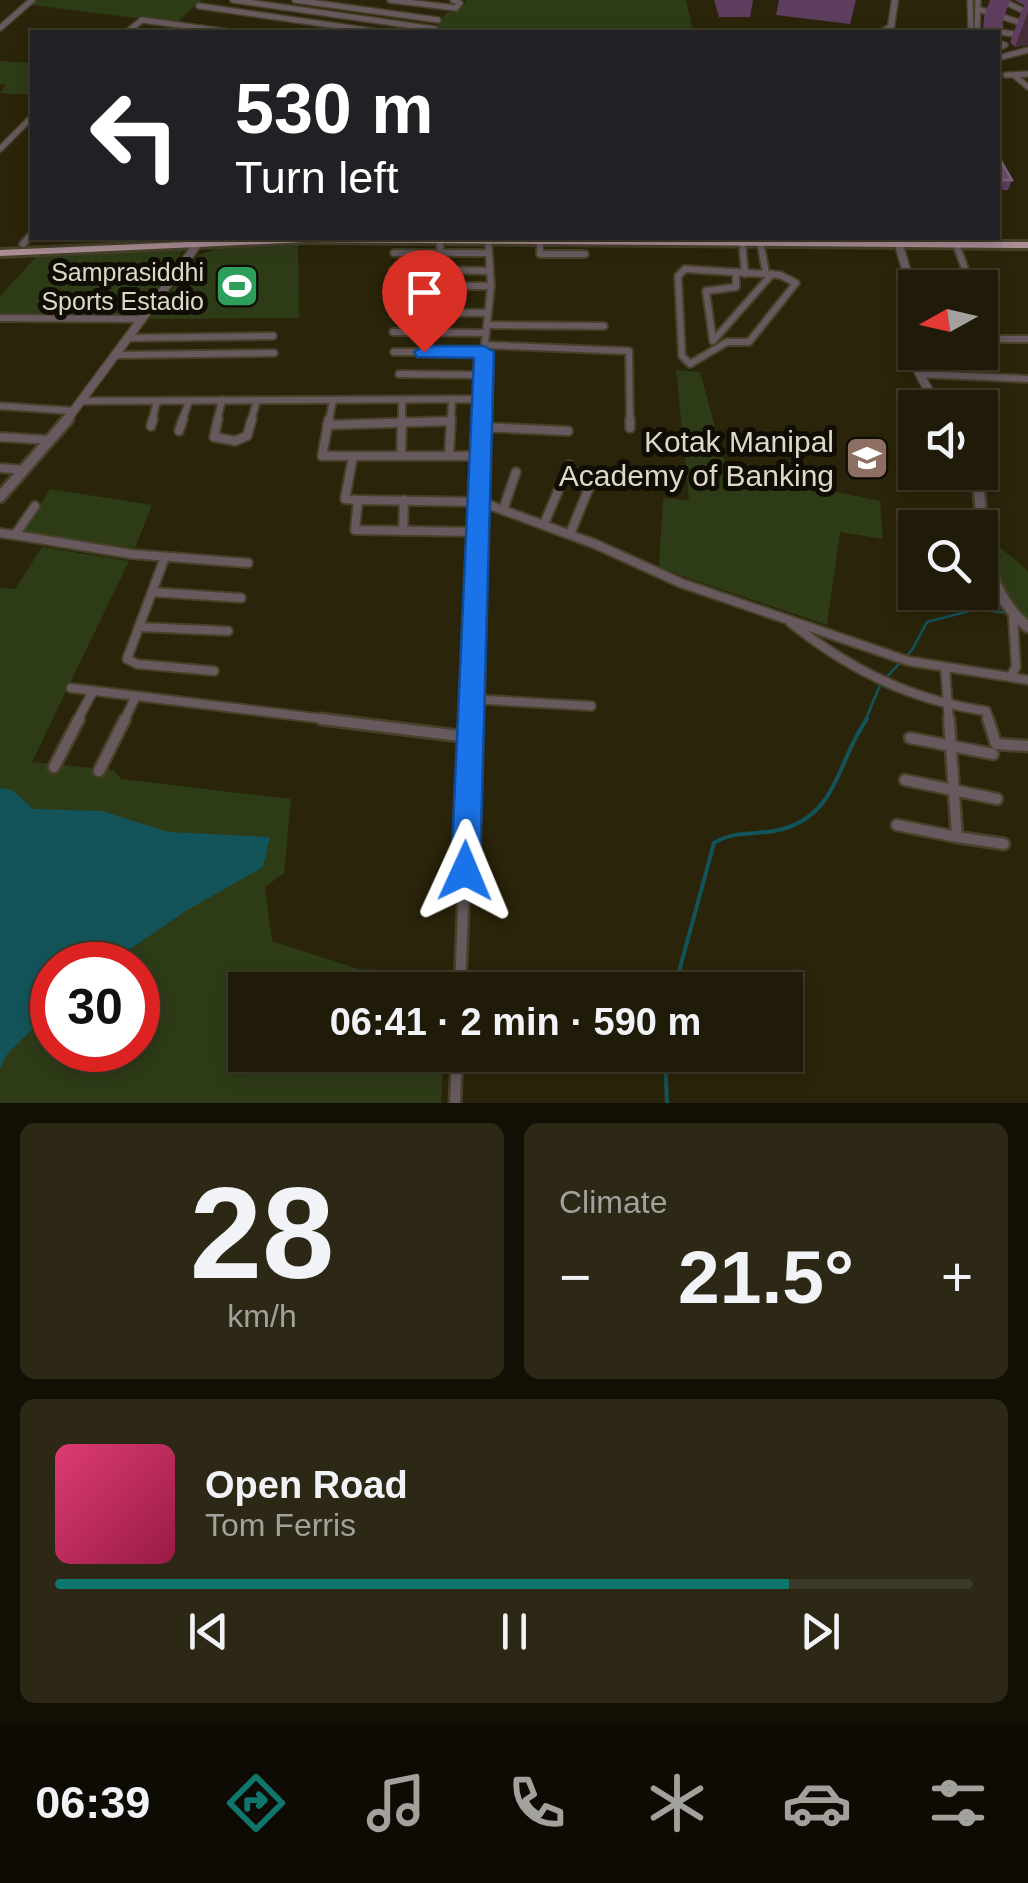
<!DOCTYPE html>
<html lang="en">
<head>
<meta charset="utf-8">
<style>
	body { margin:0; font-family:Arial,sans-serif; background:#2d2816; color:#f1f3f6; height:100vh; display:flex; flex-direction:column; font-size:38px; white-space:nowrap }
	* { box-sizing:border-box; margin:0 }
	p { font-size:32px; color:#a2a19c }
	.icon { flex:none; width:55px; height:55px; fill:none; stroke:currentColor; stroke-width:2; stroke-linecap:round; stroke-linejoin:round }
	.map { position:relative; height:1103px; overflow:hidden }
	.sheet { display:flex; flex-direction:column; gap:20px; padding:20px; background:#120f04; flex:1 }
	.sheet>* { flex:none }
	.top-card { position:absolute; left:30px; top:30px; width:970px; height:210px; border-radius:0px; box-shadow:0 5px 15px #0003,0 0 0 2px #3d3929; background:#202124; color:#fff; overflow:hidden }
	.needle { width:65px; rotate:262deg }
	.controls { position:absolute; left:898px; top:270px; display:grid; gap:20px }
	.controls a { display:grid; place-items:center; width:100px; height:100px; border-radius:0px; background:#201b08; box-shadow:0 5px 15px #0003,0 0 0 2px #3d3929; font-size:50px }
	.speed { position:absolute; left:30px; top:942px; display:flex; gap:20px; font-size:50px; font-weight:700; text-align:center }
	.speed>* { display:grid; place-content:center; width:130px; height:130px; border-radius:50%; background:#201b08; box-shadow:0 5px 15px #0003,0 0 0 2px #3d3929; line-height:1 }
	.speed .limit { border:15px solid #d22; background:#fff; color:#111 }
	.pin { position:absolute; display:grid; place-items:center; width:85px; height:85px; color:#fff; margin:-102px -42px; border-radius:50% 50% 50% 0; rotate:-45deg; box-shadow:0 0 10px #0007 }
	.pin .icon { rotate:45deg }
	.me { position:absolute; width:110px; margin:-55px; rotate:1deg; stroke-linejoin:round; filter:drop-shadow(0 0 8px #0008) }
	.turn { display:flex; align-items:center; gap:35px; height:210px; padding:0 40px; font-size:45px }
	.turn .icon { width:130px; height:130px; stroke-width:2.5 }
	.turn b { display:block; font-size:70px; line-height:85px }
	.big { font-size:75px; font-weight:800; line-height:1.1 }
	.sheet .widget { flex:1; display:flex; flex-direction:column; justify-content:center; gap:15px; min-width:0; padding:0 35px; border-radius:15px; background:#2d2816 }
	.sheet .dial { align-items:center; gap:0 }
	.dial b { font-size:130px; line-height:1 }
	.song { display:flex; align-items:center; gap:30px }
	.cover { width:120px; height:120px; border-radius:15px; background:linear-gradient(135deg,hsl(340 70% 55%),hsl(340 70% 35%)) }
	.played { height:10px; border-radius:5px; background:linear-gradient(90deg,#0f766e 80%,#3d3929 80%) }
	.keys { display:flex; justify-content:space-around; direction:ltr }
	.heat { display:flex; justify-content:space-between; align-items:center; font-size:55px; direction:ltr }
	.sheet .tiles { flex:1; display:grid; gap:20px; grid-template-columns:1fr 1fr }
	.widget:last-child { grid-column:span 2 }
	.trip { position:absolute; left:228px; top:972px; width:575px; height:100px; border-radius:0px; background:#201b08; box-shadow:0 5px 15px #0003,0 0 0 2px #3d3929; font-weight:800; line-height:100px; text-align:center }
	.dock { display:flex; height:160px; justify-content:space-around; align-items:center; background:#0d0b03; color:#a2a19c }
	.dock .icon { width:70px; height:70px }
	.dock .on { color:#0f766e }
	.dock b { font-size:45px; color:#f1f3f6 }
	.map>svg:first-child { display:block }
	.green { fill:#2e3b17; fill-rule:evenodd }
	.water { fill:#13545a }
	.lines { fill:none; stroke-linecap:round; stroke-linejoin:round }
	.stream-far1 { stroke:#13545a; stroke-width:2.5 }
	.stream { stroke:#13545a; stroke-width:4 }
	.minor-far3-casing { stroke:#464129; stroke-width:8 }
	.minor-far2-casing { stroke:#464129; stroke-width:10 }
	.minor-far1-casing { stroke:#464129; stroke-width:12 }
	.minor-casing { stroke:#464129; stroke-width:15 }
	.tertiary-far2-casing { stroke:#464129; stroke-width:9 }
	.tertiary-far1-casing { stroke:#464129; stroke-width:11 }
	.tertiary-casing { stroke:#464129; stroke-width:15 }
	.primary-casing { stroke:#464129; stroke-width:6 }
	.minor-far3 { stroke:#67595d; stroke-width:5 }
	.minor-far2 { stroke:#67595d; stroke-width:6 }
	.minor-far1 { stroke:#67595d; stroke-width:8 }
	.minor { stroke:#67595d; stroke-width:10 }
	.tertiary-far2 { stroke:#67595d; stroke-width:6 }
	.tertiary-far1 { stroke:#67595d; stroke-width:8 }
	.tertiary { stroke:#67595d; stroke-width:10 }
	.primary { fill:#aa8e95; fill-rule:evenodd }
	.wall { fill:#5f3d5e }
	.shaded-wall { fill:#442c38 }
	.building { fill:#6d4e6a; stroke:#7e6379; stroke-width:2.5 }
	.route { fill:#1a73e8; stroke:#114b97; stroke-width:2.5 }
	.labels { text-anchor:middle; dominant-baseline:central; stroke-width:10; stroke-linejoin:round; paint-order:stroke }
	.far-poi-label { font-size:25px; fill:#dcd9ca; stroke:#100d04; text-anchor:end }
	.poi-label { font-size:30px; fill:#dcd9ca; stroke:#100d04; text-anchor:end }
</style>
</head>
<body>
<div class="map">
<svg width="1028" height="1103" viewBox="0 0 1028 1103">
	<rect width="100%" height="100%" fill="#2a240a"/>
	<g class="green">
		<path d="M36,0H202L176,23L31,5Z"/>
		<path d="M466,0H686L693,32H433L447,12L459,10Z"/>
		<path d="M0,61L32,63V95L0,93L6,85L0,84Z"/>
		<path d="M298,242L299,318L149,319L199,255L232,244Z"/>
		<path d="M184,249L137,318L0,316V296L36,257Z"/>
		<path d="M676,370L700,372L727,471L812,474L822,489L880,501L883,539L840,532L827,625L659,568L663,498L689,500Z"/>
		<path d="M50,489L152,505L135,548L24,533Z"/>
		<path d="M991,540L1028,571V623C1002,607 994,568 991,540Z"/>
		<path d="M42,547L129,561L32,762L113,770L121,779L291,799L284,873L265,887L272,941L358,969L450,974L448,990H245V1055H444L441,1103H0V588L15,589ZM52,965H138V1050H52Z"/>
	</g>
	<path class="water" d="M0,788L12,790L33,809L102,811L168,832L270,837L263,867L184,912L107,965H52V1010L8,1053L0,1068Z"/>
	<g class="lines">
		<path class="stream-far1" d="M865,721L881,683L912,650L927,622L977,609L1007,613"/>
		<g class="stream">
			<path d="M674,990L714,843C736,829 760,836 783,829C839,813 838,758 867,719"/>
			<path d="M665,1055L667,1103"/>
		</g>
		<g class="minor-far3-casing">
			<g id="minor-far3">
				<path d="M233,0L435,29"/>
				<path d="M295,0L438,20"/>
				<path d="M390,0L456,8L460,3L453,0"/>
				<path d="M970,0L971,32"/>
				<path d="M1001,0L1028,13"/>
				<path d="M199,6L379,32"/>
				<path d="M978,9L1028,25"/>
				<path d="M999,22L1000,32L1020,35"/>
				<path d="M0,28L32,0"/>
				<path d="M127,32L142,20L229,32"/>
				<path d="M977,32L978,0"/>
				<path d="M998,43L1005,45L998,48"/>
				<path d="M998,58L1028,50"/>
				<path d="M1006,75L1028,74"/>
				<path d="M1015,76L1028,87"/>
				<path d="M0,149L32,117"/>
			</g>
		</g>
		<g class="minor-far2-casing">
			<g id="minor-far2">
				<path d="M540,240V254H585"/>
				<path d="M742,241L745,274"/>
				<path d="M760,241L766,273"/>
				<path d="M23,244L32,234"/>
				<path d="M956,244L972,288"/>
				<path d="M394,253H440V239"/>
				<path d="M489,253H440L438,270L490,271"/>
				<path d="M685,269L780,275L796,283L749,342H727L690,364L682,356L678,276Z"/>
				<path d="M393,270H438L437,286"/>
				<path d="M736,272V287L706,291L713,341L772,274"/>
				<path d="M395,286H491"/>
				<path d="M980,309L990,339"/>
				<path d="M394,312L488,313"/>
				<path d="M0,318L143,319"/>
				<path d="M487,325L604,326"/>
				<path d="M393,332L486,333"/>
				<path d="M130,338L273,336"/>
				<path d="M980,339H1028"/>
				<path d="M485,345L629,351L630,421"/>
				<path d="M394,352H484"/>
				<path d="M118,355L274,353"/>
				<path d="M399,374L482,375"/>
				<path d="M920,374L1028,379"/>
				<path d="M479,399L491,286L488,238"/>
				<path d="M83,401L479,399V421"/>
				<path d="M0,406L74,411"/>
				<path d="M152,421L157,401"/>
				<path d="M182,421L189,401"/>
				<path d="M217,421L222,400"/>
				<path d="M251,421L257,400"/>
				<path d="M329,421L333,400"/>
				<path d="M402,421V400"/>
				<path d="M451,421L452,399"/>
			</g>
		</g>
		<g class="minor-far1-casing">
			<g id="minor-far1">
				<path d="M218,419L214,437L235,441L247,436L252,419"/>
				<path d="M329,419L322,456H401L402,419"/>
				<path d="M479,419L481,502L471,699L591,706"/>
				<path d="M630,419V428"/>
				<path d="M327,425L451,421"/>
				<path d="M151,426L153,419"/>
				<path d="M480,427L568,431"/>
				<path d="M179,431L183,419"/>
				<path d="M0,437L49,440"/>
				<path d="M353,456L345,499L358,500"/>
				<path d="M401,456H481"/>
				<path d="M449,456L451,419"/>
				<path d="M0,468L24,470"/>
				<path d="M503,510L516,472"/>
				<path d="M544,524L569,465"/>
				<path d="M403,531L404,500"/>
				<path d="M479,532L355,530L358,500L481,502L595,544L681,583L908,661L1010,677L1016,667L1013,617"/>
				<path d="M0,533L15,535L35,506"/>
				<path d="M570,534L595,473"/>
				<path d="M15,535L131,554L248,563"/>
				<path d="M165,557L127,659L137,664L214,671"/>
				<path d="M152,592L241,598"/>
				<path d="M791,623C850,670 911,700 986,711L989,721"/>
				<path d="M139,627L228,631"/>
				<path d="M945,667L949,721"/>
				<path d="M1010,677L1028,680"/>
				<path d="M71,688L341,721"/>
				<path d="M77,721L93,691"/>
				<path d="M124,721L136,696"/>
				<path d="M470,721L471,699"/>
			</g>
		</g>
		<g class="minor-casing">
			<g id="minor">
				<path d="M321,719L468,737"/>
				<path d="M988,719L996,744L1028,746"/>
				<path d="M910,738L993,754"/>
				<path d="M54,767L79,719"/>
				<path d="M99,771L125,719"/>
				<path d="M905,780L997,799"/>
				<path d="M897,825L957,837L949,719"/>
				<path d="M957,837L1004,844"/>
				<path d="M460,990L470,719"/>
				<path d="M455,1103L457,1055"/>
			</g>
		</g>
		<g class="tertiary-far2-casing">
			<path id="tertiary-far2" d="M882,32L891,27L895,0"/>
		</g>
		<g class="tertiary-far1-casing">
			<g id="tertiary-far1">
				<path d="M897,238L914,297L903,306L911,358L938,408"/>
				<path d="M66,421L202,238"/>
			</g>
		</g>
		<g class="tertiary-casing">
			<g id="tertiary">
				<path d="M977,472C984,530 980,588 1028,627"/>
				<path d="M0,497L68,419"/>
			</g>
		</g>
		<g class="primary-casing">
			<path id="primary" d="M278,238L1028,242V248L306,242L0,256V250Z"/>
		</g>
		<use href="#minor-far3" class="minor-far3"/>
		<use href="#minor-far2" class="minor-far2"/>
		<use href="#minor-far1" class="minor-far1"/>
		<use href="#minor" class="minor"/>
		<use href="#tertiary-far2" class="tertiary-far2"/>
		<use href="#tertiary-far1" class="tertiary-far1"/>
		<use href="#tertiary" class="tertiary"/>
		<use href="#primary" class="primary"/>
	</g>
	<g class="wall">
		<path d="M714,0H753L750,17H719Z"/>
		<path d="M779,0H856L850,24L776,15Z"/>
		<path d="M990,0H1010L998,34V32H983L984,17Z"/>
		<path d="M1014,0H1028V45L1015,47L1010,42L1024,5Z"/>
		<path d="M998,156L1012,180L1008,190H998Z"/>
	</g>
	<path class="shaded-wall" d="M1028,12V45L1015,47Z"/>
	<path class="building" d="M998,156L1012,180H998Z"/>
	<path class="route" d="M424,346H484L494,352L480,871L475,881L465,885L455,881L451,871L474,358L417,357L414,352Z"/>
	<defs>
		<g id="stadium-square" transform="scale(2.25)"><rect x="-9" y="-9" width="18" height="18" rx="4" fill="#2e9e5b" stroke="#100d04"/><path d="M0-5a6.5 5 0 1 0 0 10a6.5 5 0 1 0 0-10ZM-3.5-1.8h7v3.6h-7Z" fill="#fff"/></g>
		<g id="university-square" transform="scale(2.25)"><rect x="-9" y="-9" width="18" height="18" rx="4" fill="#8d6e63" stroke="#100d04"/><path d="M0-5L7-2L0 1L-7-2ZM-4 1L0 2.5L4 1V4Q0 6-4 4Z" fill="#fff"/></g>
	</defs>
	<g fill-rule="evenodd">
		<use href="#stadium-square" x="237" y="286"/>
		<use href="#university-square" x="867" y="458"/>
	</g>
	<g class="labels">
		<g class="far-poi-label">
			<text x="204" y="272">Samprasiddhi<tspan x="204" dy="29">Sports Estadio</tspan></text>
		</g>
		<g class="poi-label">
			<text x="834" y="441">Kotak Manipal<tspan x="834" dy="34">Academy of Banking</tspan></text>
		</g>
	</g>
</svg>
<div class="controls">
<a><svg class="needle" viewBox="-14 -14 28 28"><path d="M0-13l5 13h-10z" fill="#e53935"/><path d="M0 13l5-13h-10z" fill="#a2a19c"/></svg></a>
<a><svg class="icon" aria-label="sound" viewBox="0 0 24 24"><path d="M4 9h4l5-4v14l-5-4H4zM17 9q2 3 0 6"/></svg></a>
<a><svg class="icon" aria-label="search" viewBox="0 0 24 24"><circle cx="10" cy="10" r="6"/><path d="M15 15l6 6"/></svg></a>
</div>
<div class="speed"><div class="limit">30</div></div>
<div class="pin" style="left:424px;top:352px;background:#d93025"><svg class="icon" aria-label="arrive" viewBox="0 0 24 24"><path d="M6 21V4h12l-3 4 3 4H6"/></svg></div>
<svg class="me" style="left:465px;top:871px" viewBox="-20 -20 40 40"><path d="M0-17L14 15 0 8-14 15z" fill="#1a73e8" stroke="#fff" stroke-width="4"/></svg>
<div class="trip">06:41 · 2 min · 590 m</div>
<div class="top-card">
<div class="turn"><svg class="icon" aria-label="left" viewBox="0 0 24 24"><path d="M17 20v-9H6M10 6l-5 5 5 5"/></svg><div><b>530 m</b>Turn left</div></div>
</div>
</div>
<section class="sheet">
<div class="tiles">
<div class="widget dial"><b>28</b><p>km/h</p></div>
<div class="widget"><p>Climate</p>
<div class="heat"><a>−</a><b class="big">21.5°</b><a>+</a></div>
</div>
<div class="widget">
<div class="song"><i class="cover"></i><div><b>Open Road</b><p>Tom Ferris</p></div></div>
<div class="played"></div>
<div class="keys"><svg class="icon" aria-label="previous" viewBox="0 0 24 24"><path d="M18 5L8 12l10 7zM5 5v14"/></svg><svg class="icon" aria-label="pause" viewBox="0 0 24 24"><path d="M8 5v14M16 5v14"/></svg><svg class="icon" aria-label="next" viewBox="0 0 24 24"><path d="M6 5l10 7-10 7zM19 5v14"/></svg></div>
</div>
</div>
</section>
<nav class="dock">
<b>06:39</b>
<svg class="icon on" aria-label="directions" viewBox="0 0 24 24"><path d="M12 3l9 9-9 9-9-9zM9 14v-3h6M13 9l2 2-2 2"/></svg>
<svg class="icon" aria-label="music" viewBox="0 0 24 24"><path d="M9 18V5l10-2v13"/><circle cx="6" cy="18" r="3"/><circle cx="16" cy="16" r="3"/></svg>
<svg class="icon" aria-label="phone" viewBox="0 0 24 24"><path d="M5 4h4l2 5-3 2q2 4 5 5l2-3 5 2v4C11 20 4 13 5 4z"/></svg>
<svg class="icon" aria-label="climate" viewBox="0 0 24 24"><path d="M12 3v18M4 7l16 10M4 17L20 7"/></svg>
<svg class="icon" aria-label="car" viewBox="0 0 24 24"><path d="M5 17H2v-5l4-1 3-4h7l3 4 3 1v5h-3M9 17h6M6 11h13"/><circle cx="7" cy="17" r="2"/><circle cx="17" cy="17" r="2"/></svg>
<svg class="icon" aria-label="filters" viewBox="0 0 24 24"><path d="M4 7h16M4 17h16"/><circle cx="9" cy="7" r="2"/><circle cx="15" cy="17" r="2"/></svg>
</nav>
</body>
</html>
